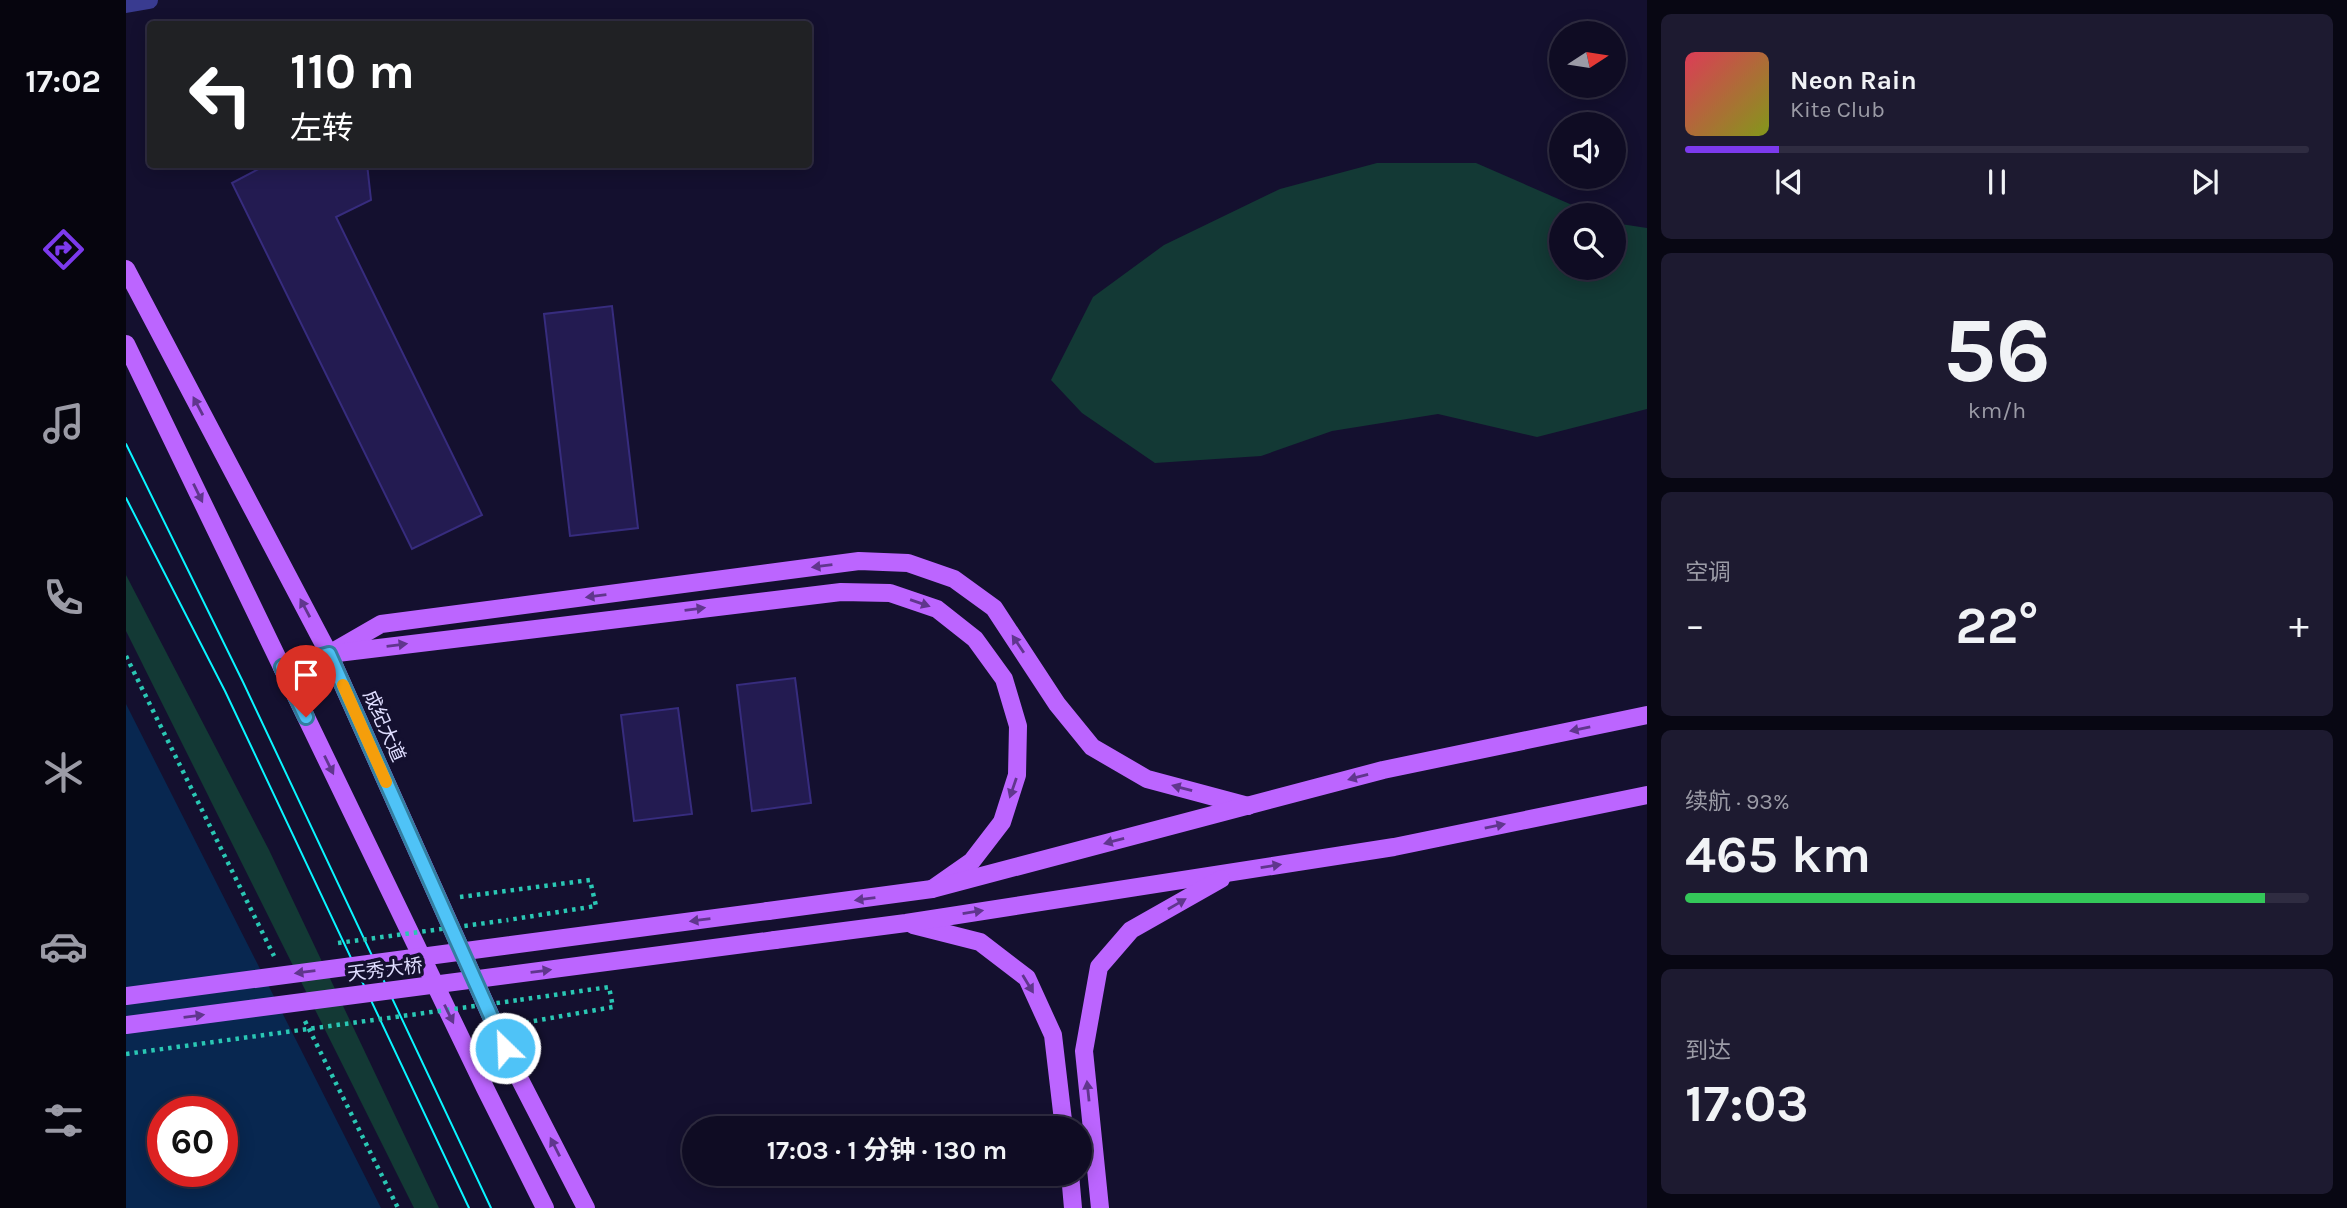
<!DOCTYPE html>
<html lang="zh">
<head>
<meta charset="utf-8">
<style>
	body { margin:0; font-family:Karla,"Noto Sans SC",sans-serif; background:#1d1a30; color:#f1f3f6; height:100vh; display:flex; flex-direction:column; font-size:26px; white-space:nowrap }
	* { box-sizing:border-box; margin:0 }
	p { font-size:23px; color:#9b9ba6 }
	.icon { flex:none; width:38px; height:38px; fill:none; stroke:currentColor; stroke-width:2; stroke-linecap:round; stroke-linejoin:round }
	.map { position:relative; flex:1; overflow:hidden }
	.drawer { display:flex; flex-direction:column; gap:14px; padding:14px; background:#080713; width:700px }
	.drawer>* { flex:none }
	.hud { position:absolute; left:21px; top:21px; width:665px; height:147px; border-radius:7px; box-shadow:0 4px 18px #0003,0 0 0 2px #2f2c41; background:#202124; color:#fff; overflow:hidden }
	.needle { width:46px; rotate:78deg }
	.fabs { position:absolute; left:1423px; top:21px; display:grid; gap:14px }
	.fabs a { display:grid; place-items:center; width:77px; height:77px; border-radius:50%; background:#0f0c23; box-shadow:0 4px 18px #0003,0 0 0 2px #2f2c41; font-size:35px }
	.speed { position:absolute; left:21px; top:1096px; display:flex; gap:14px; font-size:35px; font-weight:700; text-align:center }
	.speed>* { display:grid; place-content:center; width:91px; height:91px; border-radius:50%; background:#0f0c23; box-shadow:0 4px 18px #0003,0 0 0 2px #2f2c41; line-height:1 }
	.speed .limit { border:10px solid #d22; background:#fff; color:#111 }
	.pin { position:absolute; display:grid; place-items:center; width:60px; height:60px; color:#fff; margin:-72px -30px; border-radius:50% 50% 50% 0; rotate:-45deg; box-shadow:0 0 7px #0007 }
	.pin .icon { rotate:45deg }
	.me { position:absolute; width:77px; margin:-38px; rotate:336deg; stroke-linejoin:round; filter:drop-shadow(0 0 5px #0008) }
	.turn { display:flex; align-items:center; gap:24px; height:147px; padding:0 28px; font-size:32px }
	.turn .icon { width:91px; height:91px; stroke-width:2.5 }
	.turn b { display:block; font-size:49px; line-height:60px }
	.big { font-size:52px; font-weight:700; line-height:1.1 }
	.drawer .widget { flex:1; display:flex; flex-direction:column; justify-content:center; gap:10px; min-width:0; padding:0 24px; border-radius:10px; background:#1d1a30 }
	.drawer .dial { align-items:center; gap:0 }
	.dial b { font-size:91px; line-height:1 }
	.song { display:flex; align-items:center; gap:21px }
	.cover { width:84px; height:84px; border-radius:10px; background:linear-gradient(135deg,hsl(350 70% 55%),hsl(70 70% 35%)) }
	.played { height:7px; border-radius:4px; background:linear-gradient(90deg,#7c3aed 15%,#2f2c41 15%) }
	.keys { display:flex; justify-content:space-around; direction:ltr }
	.heat { display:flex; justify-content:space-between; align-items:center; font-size:38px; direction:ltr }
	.charge { height:10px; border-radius:5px; background:linear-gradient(90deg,#34c759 93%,#2f2c41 0) }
	.trip { position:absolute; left:556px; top:1116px; width:410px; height:70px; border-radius:35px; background:#0f0c23; box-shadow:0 4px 18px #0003,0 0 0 2px #2f2c41; font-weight:700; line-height:70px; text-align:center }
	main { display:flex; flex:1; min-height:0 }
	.tab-bar { display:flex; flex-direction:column; width:126px; justify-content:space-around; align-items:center; background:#06050e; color:#9b9ba6 }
	.tab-bar .icon { width:49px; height:49px }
	.tab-bar .selected { color:#7c3aed }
	.tab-bar b { font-size:32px; color:#f1f3f6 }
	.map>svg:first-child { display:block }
	.green { fill:#133935 }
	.water { fill:#082750; fill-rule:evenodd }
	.building { fill:#231b51; stroke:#372c7e; stroke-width:2 }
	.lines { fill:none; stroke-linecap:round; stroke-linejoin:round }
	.path { stroke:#2ac7b4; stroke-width:4.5; stroke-dasharray:3.5 5; stroke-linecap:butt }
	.street { stroke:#393b90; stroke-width:18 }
	.primary { stroke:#bc65ff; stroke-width:18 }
	.tram { stroke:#0af5ff; stroke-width:2 }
	.path-bridge { stroke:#2ac7b4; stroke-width:4.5; stroke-dasharray:3.5 5; stroke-linecap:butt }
	.primary-bridge { stroke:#bc65ff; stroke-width:18 }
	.oneway { fill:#60368d }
	.route-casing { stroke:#337fa1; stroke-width:18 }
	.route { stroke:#4fc3f7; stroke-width:12 }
	.slow { stroke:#f59e0b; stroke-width:12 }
	.labels { text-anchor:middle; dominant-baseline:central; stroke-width:7; stroke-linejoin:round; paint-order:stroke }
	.street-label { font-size:19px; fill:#e0deff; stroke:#14102f }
</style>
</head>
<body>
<main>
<nav class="tab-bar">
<b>17:02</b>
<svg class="icon selected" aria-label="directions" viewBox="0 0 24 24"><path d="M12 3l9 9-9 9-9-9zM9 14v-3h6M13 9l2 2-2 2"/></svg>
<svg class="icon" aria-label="music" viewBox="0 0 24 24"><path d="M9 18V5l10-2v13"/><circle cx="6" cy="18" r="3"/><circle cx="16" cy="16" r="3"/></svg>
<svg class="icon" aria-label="phone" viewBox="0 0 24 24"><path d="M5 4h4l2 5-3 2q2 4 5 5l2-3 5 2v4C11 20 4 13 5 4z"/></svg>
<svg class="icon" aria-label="climate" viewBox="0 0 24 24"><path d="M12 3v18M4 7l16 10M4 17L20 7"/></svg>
<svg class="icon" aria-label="car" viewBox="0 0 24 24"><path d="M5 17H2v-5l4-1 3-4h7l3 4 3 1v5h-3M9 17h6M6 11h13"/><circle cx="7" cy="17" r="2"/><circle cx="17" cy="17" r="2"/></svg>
<svg class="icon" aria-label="filters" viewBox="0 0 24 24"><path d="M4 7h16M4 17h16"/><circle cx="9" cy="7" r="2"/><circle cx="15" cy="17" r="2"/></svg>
</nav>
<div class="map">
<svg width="1521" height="1208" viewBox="0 0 1521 1208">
	<rect width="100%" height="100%" fill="#14102f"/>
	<g class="green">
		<path d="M1251,163H1350L1469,215H1435V268H1488V223L1521,228V409L1411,437L1312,414L1206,431L1135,456L1029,463L956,413L925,380L967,297L1038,245L1154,189Z"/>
		<path d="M0,575L143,850L313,1208H288L0,631Z"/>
	</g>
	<path class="water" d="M0,704L255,1208H0ZM37,1111H96V1171H37Z"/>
	<g class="building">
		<path d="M142,164H241L245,200L210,217L356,515L286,549L106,183Z"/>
		<path d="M486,306L512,528L444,536L418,314Z"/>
		<path d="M669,678L685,803L626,811L611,685Z"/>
		<path d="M552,708L566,814L508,821L495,715Z"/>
	</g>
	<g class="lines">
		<g class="path">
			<path d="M0,656L148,956"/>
			<path d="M334,897L464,880L470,906L382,920"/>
			<path d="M179,1021L272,1208"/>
			<path d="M391,1024L487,1007L483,987L393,1000"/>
		</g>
		<path class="street" d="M0,4L23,0"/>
		<g class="primary">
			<path d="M0,269L203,654L388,1068L460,1208"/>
			<path d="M0,344L359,1088L419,1208"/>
			<path d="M203,654L255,624L733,561L782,563L828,579L868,608L931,704L966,747L1021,779L1122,806"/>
			<path d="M156,667L203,654L715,592L764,593L811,609L849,639L878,679L892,726L891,775L876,822L846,861L806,889"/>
			<path d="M642,911L806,889L1257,770L1521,715"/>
			<path d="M787,925L854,942L901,978L927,1035L938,1129"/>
			<path d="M649,940L780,923L1268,847L1521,795"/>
			<path d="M944,1174L947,1208"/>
			<path d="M974,1208L958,1051L973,967L1005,930L1095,879"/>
		</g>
		<g class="tram">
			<path d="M0,444L117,682L365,1208"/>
			<path d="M0,498L99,691L343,1208"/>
		</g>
		<g class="path-bridge">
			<path d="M212,943L382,920"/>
			<path d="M0,1054L393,1000"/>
		</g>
		<g class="primary-bridge">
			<path d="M0,996L642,911"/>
			<path d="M0,1025L649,940"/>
		</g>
	</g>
	<defs><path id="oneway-solid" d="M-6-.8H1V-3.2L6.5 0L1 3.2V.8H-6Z" transform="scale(1.75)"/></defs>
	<g class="oneway">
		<use href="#oneway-solid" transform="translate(72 406) rotate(-118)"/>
		<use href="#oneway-solid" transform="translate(72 493) rotate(64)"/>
		<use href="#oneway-solid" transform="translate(696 566) rotate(173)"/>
		<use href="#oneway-solid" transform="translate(470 596) rotate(173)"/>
		<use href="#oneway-solid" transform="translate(794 603) rotate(19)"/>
		<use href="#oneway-solid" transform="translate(179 608) rotate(-118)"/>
		<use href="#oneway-solid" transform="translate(569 609) rotate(-7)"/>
		<use href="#oneway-solid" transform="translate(892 644) rotate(-124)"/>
		<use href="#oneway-solid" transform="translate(271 645) rotate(-7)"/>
		<use href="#oneway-solid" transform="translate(1454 729) rotate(168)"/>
		<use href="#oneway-solid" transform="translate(203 765) rotate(64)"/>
		<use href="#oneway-solid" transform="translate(1232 777) rotate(165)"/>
		<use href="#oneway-solid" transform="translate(887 788) rotate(109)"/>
		<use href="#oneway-solid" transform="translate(1056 788) rotate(-165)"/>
		<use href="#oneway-solid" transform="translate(1369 826) rotate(-12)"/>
		<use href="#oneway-solid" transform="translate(988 841) rotate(165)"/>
		<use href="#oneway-solid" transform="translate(1145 866) rotate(-9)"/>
		<use href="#oneway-solid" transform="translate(739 899) rotate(173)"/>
		<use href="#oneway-solid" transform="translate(1051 904) rotate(-30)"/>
		<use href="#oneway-solid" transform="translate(847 912) rotate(-9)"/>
		<use href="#oneway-solid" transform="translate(574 920) rotate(173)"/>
		<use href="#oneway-solid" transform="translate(415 971) rotate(-7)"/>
		<use href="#oneway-solid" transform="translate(179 972) rotate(173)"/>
		<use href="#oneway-solid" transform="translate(902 984) rotate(59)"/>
		<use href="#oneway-solid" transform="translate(323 1014) rotate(64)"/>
		<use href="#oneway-solid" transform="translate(68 1016) rotate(-7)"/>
		<use href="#oneway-solid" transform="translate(962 1091) rotate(-96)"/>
		<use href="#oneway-solid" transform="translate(429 1147) rotate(-117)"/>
	</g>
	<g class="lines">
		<g class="route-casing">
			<path id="route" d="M180,717L156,667L203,654L379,1048"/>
		</g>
		<use href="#route" class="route"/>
		<path class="slow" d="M217,685L260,782"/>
	</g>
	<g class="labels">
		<g class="street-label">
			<text transform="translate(258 726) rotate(66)">成纪大道</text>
			<text transform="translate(259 970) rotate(-7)">天秀大桥</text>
		</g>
	</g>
</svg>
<div class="fabs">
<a><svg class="needle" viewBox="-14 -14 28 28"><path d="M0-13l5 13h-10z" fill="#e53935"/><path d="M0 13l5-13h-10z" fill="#9b9ba6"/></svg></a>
<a><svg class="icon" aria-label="sound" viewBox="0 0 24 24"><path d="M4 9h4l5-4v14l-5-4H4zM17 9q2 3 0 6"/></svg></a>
<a><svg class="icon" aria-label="search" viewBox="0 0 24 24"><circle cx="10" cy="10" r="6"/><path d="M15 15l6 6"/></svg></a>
</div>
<div class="speed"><div class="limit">60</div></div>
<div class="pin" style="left:180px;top:717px;background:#d93025"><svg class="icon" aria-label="arrive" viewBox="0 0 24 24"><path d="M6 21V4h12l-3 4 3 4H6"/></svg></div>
<svg class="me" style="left:379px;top:1048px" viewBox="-20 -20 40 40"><circle r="17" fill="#4fc3f7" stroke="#fff" stroke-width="3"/><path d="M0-11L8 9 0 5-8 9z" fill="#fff"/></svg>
<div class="trip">17:03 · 1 分钟 · 130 m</div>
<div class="hud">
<div class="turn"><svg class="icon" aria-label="left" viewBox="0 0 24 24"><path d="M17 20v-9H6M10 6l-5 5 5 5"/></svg><div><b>110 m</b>左转</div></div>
</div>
</div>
<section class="drawer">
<div class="widget">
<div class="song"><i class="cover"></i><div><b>Neon Rain</b><p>Kite Club</p></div></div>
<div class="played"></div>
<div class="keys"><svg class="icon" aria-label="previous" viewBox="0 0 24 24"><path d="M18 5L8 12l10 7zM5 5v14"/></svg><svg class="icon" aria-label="pause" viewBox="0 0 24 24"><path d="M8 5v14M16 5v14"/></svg><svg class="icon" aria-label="next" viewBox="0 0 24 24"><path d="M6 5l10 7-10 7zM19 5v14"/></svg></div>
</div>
<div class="widget dial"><b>56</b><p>km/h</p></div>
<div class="widget"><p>空调</p>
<div class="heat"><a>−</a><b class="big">22°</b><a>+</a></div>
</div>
<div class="widget"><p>续航 · 93%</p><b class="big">465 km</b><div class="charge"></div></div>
<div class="widget"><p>到达</p><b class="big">17:03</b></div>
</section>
</main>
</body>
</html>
